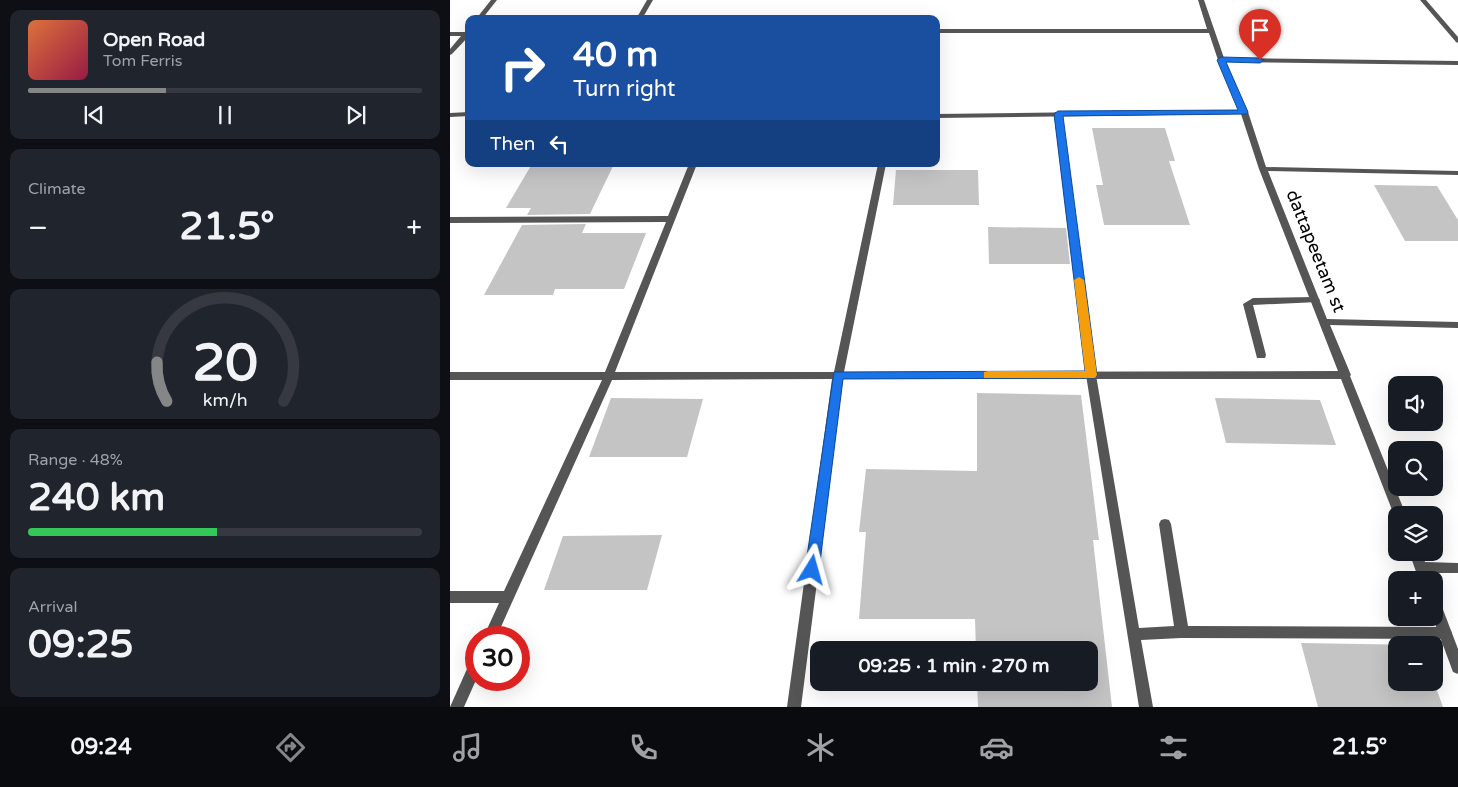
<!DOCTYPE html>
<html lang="en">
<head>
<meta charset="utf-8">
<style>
	body { margin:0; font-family:"Varela Round",sans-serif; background:#20242c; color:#f1f3f6; height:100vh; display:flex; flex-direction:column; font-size:19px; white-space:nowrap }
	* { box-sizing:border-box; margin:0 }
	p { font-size:16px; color:#9ea1a6 }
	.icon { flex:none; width:28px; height:28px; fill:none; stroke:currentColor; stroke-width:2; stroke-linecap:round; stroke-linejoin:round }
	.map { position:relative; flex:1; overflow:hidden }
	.sheet { display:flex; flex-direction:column; gap:10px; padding:10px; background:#0d0f14; width:450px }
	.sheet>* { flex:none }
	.guide { position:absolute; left:15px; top:15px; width:475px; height:152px; border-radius:10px; box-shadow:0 5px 20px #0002; background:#1a4fa0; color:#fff; overflow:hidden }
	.controls { position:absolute; left:938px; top:376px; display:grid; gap:10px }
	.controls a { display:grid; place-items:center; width:55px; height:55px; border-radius:10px; background:#171b24; box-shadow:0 5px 20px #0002; font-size:25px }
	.speed { position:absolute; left:15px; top:626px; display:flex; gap:10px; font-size:25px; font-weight:700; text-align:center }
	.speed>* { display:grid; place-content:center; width:65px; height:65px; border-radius:50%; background:#171b24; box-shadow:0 5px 20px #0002; line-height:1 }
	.speed .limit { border:8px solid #d22; background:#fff; color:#111 }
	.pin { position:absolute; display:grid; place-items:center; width:42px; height:42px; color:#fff; margin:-51px -21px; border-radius:50% 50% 50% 0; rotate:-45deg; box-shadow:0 0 5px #0007 }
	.pin .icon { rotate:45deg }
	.me { position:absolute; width:55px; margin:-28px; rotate:8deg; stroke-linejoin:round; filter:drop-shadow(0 0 4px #0008) }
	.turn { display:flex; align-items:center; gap:18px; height:105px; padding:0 25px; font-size:22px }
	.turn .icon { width:65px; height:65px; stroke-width:2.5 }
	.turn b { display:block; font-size:35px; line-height:42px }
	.then { display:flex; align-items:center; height:48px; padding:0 25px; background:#0003; gap:10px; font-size:19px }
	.big { font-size:38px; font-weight:700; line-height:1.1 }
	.sheet .tile { flex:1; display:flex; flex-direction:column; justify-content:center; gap:8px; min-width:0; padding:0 18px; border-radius:10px; background:#20242c }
	.sheet .dial { align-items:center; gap:0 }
	.dial svg { height:130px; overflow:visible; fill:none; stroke:#363941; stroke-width:7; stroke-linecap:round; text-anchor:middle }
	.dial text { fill:#f1f3f6; stroke:none }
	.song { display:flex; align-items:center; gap:15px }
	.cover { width:60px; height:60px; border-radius:8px; background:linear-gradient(135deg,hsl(20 70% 55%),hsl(340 70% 35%)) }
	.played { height:5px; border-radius:2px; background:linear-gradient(90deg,#858687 35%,#363941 35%) }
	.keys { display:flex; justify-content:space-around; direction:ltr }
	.heat { display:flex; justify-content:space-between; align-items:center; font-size:28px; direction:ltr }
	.charge { height:8px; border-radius:4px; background:linear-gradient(90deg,#34c759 48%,#363941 0) }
	.trip { position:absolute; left:360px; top:641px; width:288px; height:50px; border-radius:10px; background:#171b24; box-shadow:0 5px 20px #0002; font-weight:700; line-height:50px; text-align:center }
	.menu { display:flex; height:80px; justify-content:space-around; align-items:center; background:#090b0e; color:#9ea1a6 }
	.menu .icon { width:35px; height:35px }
	.menu .current { color:#858687 }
	.menu b { font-size:22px; color:#f1f3f6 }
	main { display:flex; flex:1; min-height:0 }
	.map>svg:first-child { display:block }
	.building { fill:#c4c4c4 }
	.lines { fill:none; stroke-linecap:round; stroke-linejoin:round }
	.lane { fill:#555; fill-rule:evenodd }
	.street { fill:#555; fill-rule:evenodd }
	.route { fill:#1a73e8; stroke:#114b97 }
	.slow { fill:#f59e0b }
	.labels { text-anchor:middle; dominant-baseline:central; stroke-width:4; stroke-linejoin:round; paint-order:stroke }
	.street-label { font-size:18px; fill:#000; stroke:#fff }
</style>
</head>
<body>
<main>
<section class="sheet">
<div class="tile">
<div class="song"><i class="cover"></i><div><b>Open Road</b><p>Tom Ferris</p></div></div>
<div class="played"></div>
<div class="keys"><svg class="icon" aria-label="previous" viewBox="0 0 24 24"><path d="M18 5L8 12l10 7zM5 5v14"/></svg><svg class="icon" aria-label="pause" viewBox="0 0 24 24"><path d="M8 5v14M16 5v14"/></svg><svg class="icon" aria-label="next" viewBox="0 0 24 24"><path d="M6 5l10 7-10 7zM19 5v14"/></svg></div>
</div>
<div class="tile"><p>Climate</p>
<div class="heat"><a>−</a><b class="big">21.5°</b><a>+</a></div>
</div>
<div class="tile dial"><svg viewBox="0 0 100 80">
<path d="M14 69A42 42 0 1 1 86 69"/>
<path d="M14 69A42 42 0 0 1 8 45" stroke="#858687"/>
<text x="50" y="56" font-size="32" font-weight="700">20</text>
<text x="50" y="72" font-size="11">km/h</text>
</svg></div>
<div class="tile"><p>Range · 48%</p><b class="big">240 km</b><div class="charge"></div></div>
<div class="tile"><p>Arrival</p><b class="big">09:25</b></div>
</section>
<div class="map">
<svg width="1008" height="707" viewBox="0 0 1008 707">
	<rect width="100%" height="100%" fill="#fff"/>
	<g class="building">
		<path d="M642,128H715L725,161H719L740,225H654L646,185H653Z"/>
		<path d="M82,164H164L140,214L77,215L81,208H56Z"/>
		<path d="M446,170H528L529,205H443Z"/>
		<path d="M924,185L987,186L1008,220V241H955Z"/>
		<path d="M136,224L132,233H196L174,289H105L103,295H34L72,225Z"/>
		<path d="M538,227L616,228L620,264H539Z"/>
		<path d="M527,393L631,395L649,540H643L662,707H528L527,682H639V650H526L525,619H409L416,532H409L416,469L527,471Z"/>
		<path d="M161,398L253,399L237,457H139Z"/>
		<path d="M765,398L870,400L886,445L776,443Z"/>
		<path d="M212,535L197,590H94L113,536Z"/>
		<path d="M851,643L970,645H946V682H984L993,707H868Z"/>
	</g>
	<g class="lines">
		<g class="lane">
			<path d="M605,112H608L612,114L646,375L689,628L724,626L709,524L711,520L715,519L719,520L721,524L738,626L995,627L1000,629L1002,633L1000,637L995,639L731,638L691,640L703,707H689L636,375L604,114Z"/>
			<path d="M865,297L868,298L870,300L868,302L803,305L816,355L815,358H807L793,304L803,298Z"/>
		</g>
		<g class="street">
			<path d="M41,0H47L32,19H26Z"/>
			<path d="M197,0H203L192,19H186Z"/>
			<path d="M748,0H754L774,58L1008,61V65L775,62L798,112L816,167L1008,171V175L818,171L877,319L1008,322V328L880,325L901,375L900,376L956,515H946V519L944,515L891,379H393L351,707H337L382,379L162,380L46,638H33L49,603H0V591H54L152,380H0V372H155L216,222L0,223V217L218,216L239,164H247L165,372H384L428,164H436L394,372L888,371L809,169L791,114L486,118V114L789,110L768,60L759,33H486V29H757Z"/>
			<path d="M970,0H976L1008,37V43L1006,42Z"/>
			<path d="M19,29V36L2,54L0,55V49L11,36H0V32H15Z"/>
			<path d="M19,112V116L0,117V113Z"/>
			<path d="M959,552H971L975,562L1008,563V573H979L981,580H969Z"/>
			<path d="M984,597L989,599L1008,649V674L1003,672L983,618Z"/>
			<path d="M26,659V680L14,707H0L21,660Z"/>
		</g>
	</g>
	<path class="route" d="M771,57L810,58L814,60L810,63L776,62L798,112L797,114L613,116L647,375L645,378L393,379L369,570L367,575L362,577L357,575L355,570L384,372L635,371L604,114L608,111L788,110L767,60Z"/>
	<path class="slow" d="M629,277L634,280L647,375L645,378H534V372L538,371H635L624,280Z"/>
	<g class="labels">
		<g class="street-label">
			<text transform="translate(866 251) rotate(68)">dattapeetam st</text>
		</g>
	</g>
</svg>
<div class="controls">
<a><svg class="icon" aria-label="sound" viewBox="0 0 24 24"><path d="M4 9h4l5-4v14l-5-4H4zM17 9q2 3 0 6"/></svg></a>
<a><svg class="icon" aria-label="search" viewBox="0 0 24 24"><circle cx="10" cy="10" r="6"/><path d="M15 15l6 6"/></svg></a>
<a><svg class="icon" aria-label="layers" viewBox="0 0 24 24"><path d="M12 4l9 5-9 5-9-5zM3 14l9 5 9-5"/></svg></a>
<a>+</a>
<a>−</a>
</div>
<div class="speed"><div class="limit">30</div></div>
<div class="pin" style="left:810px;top:60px;background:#d93025"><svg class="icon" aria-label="arrive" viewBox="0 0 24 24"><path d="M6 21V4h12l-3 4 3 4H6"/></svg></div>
<svg class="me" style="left:362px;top:570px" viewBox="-20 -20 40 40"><path d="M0-17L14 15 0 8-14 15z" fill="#1a73e8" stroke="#fff" stroke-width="4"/></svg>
<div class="trip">09:25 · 1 min · 270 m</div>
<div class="guide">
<div class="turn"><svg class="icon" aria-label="right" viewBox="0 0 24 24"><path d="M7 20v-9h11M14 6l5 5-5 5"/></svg><div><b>40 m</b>Turn right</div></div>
<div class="then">Then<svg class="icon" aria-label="left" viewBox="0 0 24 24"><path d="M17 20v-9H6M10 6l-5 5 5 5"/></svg></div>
</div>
</div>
</main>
<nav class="menu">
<b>09:24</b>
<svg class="icon current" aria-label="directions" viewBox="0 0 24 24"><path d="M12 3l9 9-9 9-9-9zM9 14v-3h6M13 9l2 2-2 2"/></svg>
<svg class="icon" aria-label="music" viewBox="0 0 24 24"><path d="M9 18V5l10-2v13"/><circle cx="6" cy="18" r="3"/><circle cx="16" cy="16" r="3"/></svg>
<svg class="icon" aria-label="phone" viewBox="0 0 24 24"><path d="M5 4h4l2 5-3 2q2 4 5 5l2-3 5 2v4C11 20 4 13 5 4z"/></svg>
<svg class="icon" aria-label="climate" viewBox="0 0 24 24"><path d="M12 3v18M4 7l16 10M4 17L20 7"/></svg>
<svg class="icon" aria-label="car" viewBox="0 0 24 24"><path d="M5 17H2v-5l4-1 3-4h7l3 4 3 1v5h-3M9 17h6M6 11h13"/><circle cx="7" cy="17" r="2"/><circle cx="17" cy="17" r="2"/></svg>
<svg class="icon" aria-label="filters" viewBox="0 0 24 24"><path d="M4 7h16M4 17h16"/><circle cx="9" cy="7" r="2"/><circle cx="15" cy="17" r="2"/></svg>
<b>21.5°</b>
</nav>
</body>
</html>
